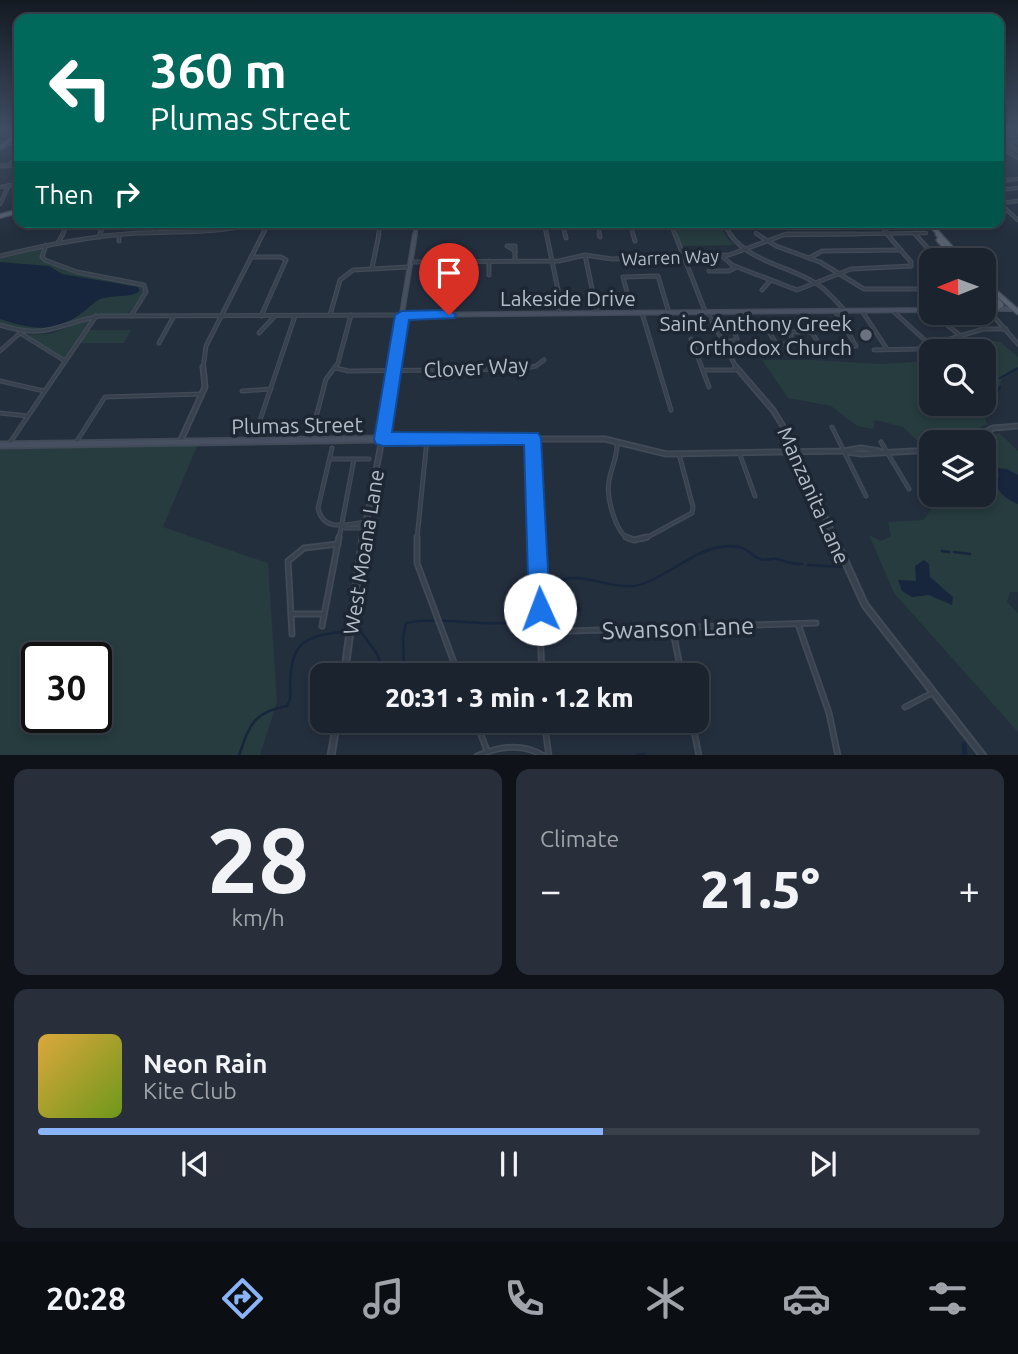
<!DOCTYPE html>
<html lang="en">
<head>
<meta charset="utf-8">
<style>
	body { margin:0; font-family:Ubuntu,sans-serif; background:#282f3a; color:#f1f3f6; height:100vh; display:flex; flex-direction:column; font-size:26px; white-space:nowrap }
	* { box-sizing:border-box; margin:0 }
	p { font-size:23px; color:#a0a4aa }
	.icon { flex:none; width:38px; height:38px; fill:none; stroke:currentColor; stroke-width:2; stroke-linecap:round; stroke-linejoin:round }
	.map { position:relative; height:755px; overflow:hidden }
	.details { display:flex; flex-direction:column; gap:14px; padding:14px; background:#0f1319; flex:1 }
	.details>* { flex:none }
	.guide { position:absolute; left:14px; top:14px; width:990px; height:214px; border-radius:14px; box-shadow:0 4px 10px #0003,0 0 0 2px #39404a; background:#00695c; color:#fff; overflow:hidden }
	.needle { width:46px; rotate:269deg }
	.buttons { position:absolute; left:919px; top:248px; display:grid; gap:14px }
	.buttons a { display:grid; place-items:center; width:77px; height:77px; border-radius:14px; background:#1b232e; box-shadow:0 4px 10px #0003,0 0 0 2px #39404a; font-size:35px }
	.speed { position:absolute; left:21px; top:642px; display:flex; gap:14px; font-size:35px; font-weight:700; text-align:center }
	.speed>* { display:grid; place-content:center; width:91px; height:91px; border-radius:50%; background:#1b232e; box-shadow:0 4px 10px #0003,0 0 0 2px #39404a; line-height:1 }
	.speed .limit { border:4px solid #111; border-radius:10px; background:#fff; color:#111 }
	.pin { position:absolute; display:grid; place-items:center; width:60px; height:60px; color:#fff; margin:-72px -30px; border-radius:50% 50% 50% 0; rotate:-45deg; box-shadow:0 0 7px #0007 }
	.pin .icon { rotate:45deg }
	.me { position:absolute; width:77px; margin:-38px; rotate:358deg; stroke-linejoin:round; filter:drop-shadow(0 0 5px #0008) }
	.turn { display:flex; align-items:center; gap:24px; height:147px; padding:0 21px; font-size:32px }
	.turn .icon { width:91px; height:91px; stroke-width:2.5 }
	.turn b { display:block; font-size:49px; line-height:60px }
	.then { display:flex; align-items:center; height:66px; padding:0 21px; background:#0003; gap:14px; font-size:26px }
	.big { font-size:52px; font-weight:800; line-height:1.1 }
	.details .card { flex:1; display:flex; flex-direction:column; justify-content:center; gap:10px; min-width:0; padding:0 24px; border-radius:14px; background:#282f3a }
	.details .dial { align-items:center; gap:0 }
	.dial b { font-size:91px; line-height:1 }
	.song { display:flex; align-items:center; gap:21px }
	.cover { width:84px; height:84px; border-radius:10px; background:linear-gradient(135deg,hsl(40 70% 55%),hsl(80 70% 35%)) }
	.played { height:7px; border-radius:4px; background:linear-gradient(90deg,#8ab4f8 60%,#39404a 60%) }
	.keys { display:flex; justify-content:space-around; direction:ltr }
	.heat { display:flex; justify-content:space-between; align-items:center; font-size:38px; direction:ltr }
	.details .tiles { flex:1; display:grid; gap:14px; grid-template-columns:1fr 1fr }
	.card:last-child { grid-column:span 2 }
	.trip { position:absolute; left:310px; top:663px; width:399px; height:70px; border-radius:14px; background:#1b232e; box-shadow:0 4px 10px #0003,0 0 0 2px #39404a; font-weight:800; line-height:70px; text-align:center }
	.dock { display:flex; height:112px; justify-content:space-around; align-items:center; background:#0b0e12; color:#a0a4aa }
	.dock .icon { width:49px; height:49px }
	.dock .current { color:#8ab4f8 }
	.dock b { font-size:32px; color:#f1f3f6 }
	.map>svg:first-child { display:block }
	.green { fill:#263c3f; fill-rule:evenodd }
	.water { fill:#17263c }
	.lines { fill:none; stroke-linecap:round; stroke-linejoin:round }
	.stream-far1 { stroke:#17263c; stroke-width:2 }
	.stream { stroke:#17263c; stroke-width:2.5 }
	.canal { stroke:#17263c; stroke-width:5 }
	.minor-far2-casing { stroke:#414a57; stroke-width:4.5 }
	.minor-far1-casing { stroke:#414a57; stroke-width:5 }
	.minor-casing { stroke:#414a57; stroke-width:7 }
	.tertiary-far2-casing { stroke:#414a57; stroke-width:5 }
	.tertiary-far1-casing { stroke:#414a57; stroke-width:7 }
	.tertiary-casing { stroke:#414a57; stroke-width:9 }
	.secondary-far2-casing { stroke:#414a57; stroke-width:5 }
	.secondary-far1-casing { stroke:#414a57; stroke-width:6 }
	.secondary-casing { stroke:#414a57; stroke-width:9 }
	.primary-far1-casing { stroke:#414a57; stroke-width:6 }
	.primary-casing { stroke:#414a57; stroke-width:7 }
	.minor-far2 { stroke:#38414e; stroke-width:2 }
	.minor-far1 { stroke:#38414e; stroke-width:2.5 }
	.minor { stroke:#38414e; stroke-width:3.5 }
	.tertiary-far2 { stroke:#38414e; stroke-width:2.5 }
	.tertiary-far1 { stroke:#38414e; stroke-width:3.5 }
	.tertiary { stroke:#38414e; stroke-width:5 }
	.secondary-far2 { stroke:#465061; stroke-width:2.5 }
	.secondary-far1 { stroke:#465061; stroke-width:3.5 }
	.secondary { stroke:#465061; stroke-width:5 }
	.primary-far1 { stroke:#56606e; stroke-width:3.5 }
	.primary { stroke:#56606e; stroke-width:4.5 }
	.route { fill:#1a73e8; stroke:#114b97; stroke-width:2 }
	.worship-dot { fill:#6b7280; stroke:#1d2633; stroke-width:2.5 }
	.labels { text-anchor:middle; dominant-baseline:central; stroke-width:7; stroke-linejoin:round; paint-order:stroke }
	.far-street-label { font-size:18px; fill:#b4bcc9; stroke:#1d2633 }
	.street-label { font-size:21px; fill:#b4bcc9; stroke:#1d2633 }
	.poi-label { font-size:21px; fill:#b4bcc9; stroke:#1d2633; text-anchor:end }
	.near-street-label { font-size:24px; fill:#b4bcc9; stroke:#1d2633 }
</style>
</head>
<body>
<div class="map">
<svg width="1018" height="756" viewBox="0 0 1018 756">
	<rect width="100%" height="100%" fill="#242f3e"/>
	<g class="green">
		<path d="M673,222H719L727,238L735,245L682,246Z"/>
		<path d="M42,247L44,248L41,259L42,261L75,273L140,284L145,291L128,314L93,315L54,330L37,332L22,331L0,324V257Z"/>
		<path d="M87,319H93L65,358L26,335L51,334Z"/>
		<path d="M89,330H131L124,343H80Z"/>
		<path d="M994,341L1000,342L1018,357V368C999,374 1003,379 997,393C994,400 988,407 984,413L987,424L950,443H931V445L923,446L903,427L875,420L873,429L857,426L831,406L788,398L762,360H814L880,364L931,361V404H984V352H966Z"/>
		<path d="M999,433L1018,451V592H1010L1007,602L1018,613V732L894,593L869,535L881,541L891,536L888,522L924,520L940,495H984V443H975Z"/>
		<path d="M198,444L163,527L268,563L277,702L260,755H0V449ZM37,658H96V718H37Z"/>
	</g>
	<g class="water">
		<path d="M0,262L49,266L62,274L138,287L140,291C130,298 115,295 103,298C95,300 89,308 82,313C53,334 31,329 0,319Z"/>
		<path d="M997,468L1007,469L1018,475V504C1008,500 999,494 995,483L999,476Z"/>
		<path d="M924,560L929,564L930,577L953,597L952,605L929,595L912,597L902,591L898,580L916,581L915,566Z"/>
	</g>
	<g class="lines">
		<g class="stream-far1">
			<path d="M1000,378L1018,368"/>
			<path d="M989,406L1000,387"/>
		</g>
		<g class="stream">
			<path d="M942,551L949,552"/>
			<path d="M954,552L970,554"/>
			<path d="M808,565L845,567"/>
			<path d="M556,583C577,568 614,592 639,585C671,576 697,545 732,546C749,547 749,555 760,559C765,561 772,558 777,559C787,561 791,565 802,564"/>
			<path d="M354,630H360L377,654L385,676"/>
			<path d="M404,676L403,636L406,623C457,613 513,639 558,606L573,612L580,610L578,605L565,599L555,587"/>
			<path d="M239,756C249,726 253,712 287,706C292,698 290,694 290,685C291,639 307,636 348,631"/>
		</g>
		<g class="canal">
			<path d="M964,744L965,756"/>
			<path d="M638,756H644"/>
		</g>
		<g class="minor-far2-casing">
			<g id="minor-far2">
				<path d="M999,131H1018"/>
				<path d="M1006,131L1014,137"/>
				<path d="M0,143H19"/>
				<path d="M999,143L1018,142"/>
				<path d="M1005,143L1018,151"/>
				<path d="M999,146L1018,158"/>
				<path d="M9,165L19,157"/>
				<path d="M999,181L1018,179"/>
				<path d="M0,187L19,184"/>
				<path d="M999,190L1018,188"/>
				<path d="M999,203L1018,220"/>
				<path d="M1000,203L1018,201"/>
				<path d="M0,204L9,185"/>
				<path d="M563,222L565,235"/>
				<path d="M597,222L600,235"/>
				<path d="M630,222L633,235"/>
				<path d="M670,222L675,235"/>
				<path d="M722,222L731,235"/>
				<path d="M878,222L889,235"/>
				<path d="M416,227L545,226"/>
				<path d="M155,233L162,222"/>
				<path d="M756,233L759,235"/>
				<path d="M915,233L917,235"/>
				<path d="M62,235L69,222"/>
				<path d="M378,235L380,227"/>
				<path d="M783,235L926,233"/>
			</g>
		</g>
		<g class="minor-far1-casing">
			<g id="minor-far1">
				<path d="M565,234L566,238"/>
				<path d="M599,234L600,237"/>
				<path d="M633,234L635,241"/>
				<path d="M675,234L705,311"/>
				<path d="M730,234C749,262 790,266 817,284C828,291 836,301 845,311"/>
				<path d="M757,234L776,246L820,262L864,289H931"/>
				<path d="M887,234L911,262V266"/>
				<path d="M915,234L939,261"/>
				<path d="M119,235V241"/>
				<path d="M59,241L63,234"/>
				<path d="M46,245L42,257L45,260L77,272L144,285L146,292L131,316"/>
				<path d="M507,246H515V251Z"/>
				<path d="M515,251V261"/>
				<path d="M463,252V261"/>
				<path d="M585,255L597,313"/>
				<path d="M722,256L732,265L797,290L851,269L911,266"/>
				<path d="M251,257H281L286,260L261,316"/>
				<path d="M809,258L822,251L901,250"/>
				<path d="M489,261V275"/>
				<path d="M411,262L559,261L585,255L612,259L729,255L786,234H856"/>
				<path d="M372,268L379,234"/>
				<path d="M709,271H729L736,267"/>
				<path d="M762,290L770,281"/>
				<path d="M988,310L1018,344"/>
				<path d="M862,311L887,349"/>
				<path d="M893,311L929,344"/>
				<path d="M632,312L623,277L658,276L669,313"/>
				<path d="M800,312L820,346H856L835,311"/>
				<path d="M642,313L671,410"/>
				<path d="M932,313L961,336"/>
				<path d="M330,315L340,280L353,270L408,267"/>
				<path d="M259,333L275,316"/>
				<path d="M691,339L709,387"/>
				<path d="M724,342L737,340L734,329L738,324L765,325L777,345L793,343L790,332H811"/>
				<path d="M159,343L174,316"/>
				<path d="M874,350L917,349L983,329H1006"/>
				<path d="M0,351L20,333L65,361"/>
				<path d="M336,368L348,371L522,369L536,366L544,360"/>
				<path d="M703,370H737"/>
				<path d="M0,381L44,391"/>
				<path d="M242,391L271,389"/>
				<path d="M0,413L28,416"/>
				<path d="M832,427L866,496"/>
				<path d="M532,438L536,539"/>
				<path d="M310,440L326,379L338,363L351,315"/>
				<path d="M253,441L295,316"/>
				<path d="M617,442C618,457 611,467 609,481C606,497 615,530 628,539"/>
				<path d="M881,442L909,489"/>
				<path d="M9,444L96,316"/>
				<path d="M75,444L105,397L202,394"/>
				<path d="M332,448L318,508C323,533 347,524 366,522"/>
				<path d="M739,452L755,496"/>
				<path d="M331,459H369"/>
				<path d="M341,525L345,528H365"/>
				<path d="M339,539L354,459"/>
				<path d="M417,539L427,439"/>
				<path d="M644,539L692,513L693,507L679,454"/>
			</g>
		</g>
		<g class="minor-casing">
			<g id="minor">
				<path d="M417,537V563L459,676"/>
				<path d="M536,537L542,676"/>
				<path d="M626,537L634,540L647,537"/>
				<path d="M291,614H322"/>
				<path d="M798,624L829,713L838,756"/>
				<path d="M322,626L339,537"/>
				<path d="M672,627L682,676"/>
				<path d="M540,632L816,623"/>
				<path d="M292,634L288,561L304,548L338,544"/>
				<path d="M905,707L932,693"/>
				<path d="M476,721L487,751"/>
				<path d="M544,721L549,756"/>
				<path d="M692,721L699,756"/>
				<path d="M477,756C499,746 523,743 544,756"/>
			</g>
		</g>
		<g class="tertiary-far2-casing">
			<g id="tertiary-far2">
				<path d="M0,166L19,165"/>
				<path d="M544,222L558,290L559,314"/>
				<path d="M99,237L104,222"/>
				<path d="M0,256C45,245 91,236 138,233C179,231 220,234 260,222"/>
				<path d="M708,313L737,369"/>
				<path d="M0,325C46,340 57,324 100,316L403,315"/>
				<path d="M203,369L206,346L269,222"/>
			</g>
		</g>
		<g class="tertiary-far1-casing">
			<g id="tertiary-far1">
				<path d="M736,367L773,410L786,431L835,539"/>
				<path d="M180,442L205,387L203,367"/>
				<path d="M963,443L993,428L1018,426"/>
				<path d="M845,452L862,454L931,450"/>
				<path d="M363,539L382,439H605L666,454L843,451L861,448L879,451"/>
			</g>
		</g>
		<g class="tertiary-casing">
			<g id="tertiary">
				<path d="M834,537L865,605L983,756"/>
				<path d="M344,676L363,537"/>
				<path d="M331,756L337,721"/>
			</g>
		</g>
		<g class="secondary-far2-casing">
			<path id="secondary-far2" d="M415,235L417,222"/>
		</g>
		<g class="secondary-far1-casing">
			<g id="secondary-far1">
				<path d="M984,309H1014"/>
				<path d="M403,315L931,310"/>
				<path d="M393,369L415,234"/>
			</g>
		</g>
		<g class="secondary-casing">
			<path id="secondary" d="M0,445L382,439L394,367"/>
		</g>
		<g class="primary-far1-casing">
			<g id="primary-far1">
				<path d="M0,148L19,133"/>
				<path d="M0,216L19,211"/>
				<path d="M928,222L940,235"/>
			</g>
		</g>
		<g class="primary-casing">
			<g id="primary">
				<path d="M938,234L963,261"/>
				<path d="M939,240L958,261"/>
				<path d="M984,282L1018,312"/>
				<path d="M995,297L1001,305L995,309"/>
			</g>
		</g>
		<use href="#minor-far2" class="minor-far2"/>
		<use href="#minor-far1" class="minor-far1"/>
		<use href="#minor" class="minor"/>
		<use href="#tertiary-far2" class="tertiary-far2"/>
		<use href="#tertiary-far1" class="tertiary-far1"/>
		<use href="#tertiary" class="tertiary"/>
		<use href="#secondary-far2" class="secondary-far2"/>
		<use href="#secondary-far1" class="secondary-far1"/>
		<use href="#secondary" class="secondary"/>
		<use href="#primary-far1" class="primary-far1"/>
		<use href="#primary" class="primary"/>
	</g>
	<linearGradient id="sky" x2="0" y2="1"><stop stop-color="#141a22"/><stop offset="0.55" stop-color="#3f4d63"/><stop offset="1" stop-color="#3f4d63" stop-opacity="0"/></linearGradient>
	<rect width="1018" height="236" fill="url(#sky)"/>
	<path class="route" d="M449,310L456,315L454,318L409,320L392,432L538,433L541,438L550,609L547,616L540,620L532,616L529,609L524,445L383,446L376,444L374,439L395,315L402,311Z"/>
	<circle class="worship-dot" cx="866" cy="335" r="7"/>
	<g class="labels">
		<g class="far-street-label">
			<text transform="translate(670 257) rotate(-2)">Warren Way</text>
		</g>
		<g class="street-label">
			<text x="568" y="298">Lakeside Drive</text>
			<text transform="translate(476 367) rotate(-3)">Clover Way</text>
			<text transform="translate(297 425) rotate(-1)">Plumas Street</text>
			<text transform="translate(814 495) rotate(66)">Manzanita Lane</text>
			<text transform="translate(363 552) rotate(-81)">West Moana Lane</text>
		</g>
		<g class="poi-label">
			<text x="852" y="323">Saint Anthony Greek<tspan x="852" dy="24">Orthodox Church</tspan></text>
		</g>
		<g class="near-street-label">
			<text transform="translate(678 628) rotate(-2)">Swanson Lane</text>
		</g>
	</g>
</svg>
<div class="buttons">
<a><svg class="needle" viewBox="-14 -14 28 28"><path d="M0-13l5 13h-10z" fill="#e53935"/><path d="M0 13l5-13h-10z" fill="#a0a4aa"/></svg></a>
<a><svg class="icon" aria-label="search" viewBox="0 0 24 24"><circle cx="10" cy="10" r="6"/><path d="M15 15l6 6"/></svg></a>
<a><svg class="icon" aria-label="layers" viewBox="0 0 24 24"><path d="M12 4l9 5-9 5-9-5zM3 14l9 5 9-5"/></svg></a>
</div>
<div class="speed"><div class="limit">30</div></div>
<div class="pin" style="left:449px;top:315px;background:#d93025"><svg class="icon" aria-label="arrive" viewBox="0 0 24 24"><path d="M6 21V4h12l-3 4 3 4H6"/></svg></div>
<svg class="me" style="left:540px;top:609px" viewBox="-20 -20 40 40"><circle r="19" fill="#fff"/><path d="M0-13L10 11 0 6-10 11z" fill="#1a73e8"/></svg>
<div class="trip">20:31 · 3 min · 1.2 km</div>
<div class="guide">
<div class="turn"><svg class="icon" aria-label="left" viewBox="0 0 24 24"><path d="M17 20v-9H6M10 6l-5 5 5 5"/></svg><div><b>360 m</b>Plumas Street</div></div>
<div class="then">Then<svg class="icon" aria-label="right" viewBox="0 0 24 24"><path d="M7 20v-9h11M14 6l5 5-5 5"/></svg></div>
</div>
</div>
<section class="details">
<div class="tiles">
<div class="card dial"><b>28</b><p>km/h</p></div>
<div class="card"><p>Climate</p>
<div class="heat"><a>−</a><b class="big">21.5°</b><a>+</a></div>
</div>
<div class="card">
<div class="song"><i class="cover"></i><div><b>Neon Rain</b><p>Kite Club</p></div></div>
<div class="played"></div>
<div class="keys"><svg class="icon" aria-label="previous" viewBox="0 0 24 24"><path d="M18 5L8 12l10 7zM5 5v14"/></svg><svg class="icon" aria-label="pause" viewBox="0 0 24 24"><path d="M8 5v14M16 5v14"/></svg><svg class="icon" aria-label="next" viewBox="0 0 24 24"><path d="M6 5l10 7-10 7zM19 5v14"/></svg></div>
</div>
</div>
</section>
<nav class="dock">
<b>20:28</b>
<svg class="icon current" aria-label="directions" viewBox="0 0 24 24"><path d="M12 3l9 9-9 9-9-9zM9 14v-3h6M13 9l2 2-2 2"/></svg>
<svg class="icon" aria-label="music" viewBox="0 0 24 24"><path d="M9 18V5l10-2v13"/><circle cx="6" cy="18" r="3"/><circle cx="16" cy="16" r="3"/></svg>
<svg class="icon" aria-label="phone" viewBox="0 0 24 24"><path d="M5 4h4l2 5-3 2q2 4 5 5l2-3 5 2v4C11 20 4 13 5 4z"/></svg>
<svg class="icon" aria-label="climate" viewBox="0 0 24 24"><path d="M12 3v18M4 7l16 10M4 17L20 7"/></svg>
<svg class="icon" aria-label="car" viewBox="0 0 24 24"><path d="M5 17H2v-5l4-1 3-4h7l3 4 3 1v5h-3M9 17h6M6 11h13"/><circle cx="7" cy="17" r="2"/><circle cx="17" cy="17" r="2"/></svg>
<svg class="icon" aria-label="filters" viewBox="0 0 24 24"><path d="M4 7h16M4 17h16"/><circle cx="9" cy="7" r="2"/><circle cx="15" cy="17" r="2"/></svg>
</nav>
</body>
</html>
